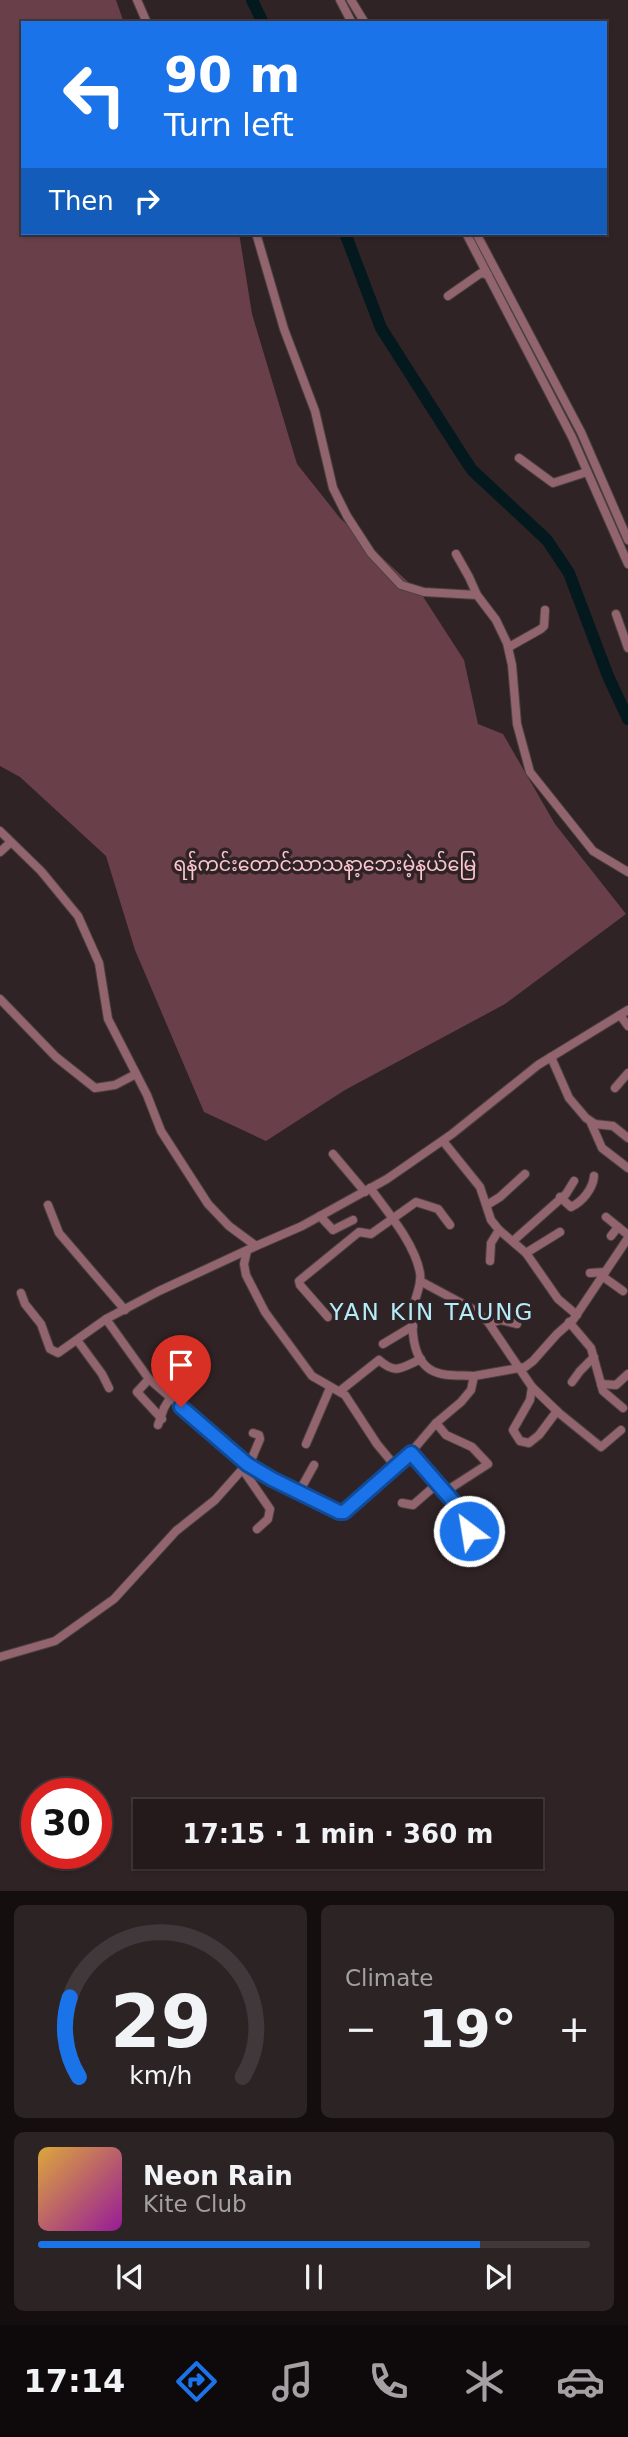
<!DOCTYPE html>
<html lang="en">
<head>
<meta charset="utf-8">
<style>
	body { margin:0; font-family:"DejaVu Sans","Noto Sans Myanmar",sans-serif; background:#2c2325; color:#f1f3f6; height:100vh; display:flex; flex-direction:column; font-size:26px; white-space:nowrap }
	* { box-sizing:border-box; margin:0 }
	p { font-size:23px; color:#a3a1a3 }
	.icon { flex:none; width:38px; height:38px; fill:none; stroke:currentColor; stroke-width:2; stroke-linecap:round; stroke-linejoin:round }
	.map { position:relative; height:1891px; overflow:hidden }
	.sheet { display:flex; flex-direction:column; gap:14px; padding:14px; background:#140e0f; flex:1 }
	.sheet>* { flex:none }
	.guide { position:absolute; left:21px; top:21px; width:586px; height:214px; border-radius:0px; box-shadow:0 2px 5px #0004,0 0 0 2px #41383b; background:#1a73e8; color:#fff; overflow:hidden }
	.speed { position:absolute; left:21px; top:1778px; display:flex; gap:14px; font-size:35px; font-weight:700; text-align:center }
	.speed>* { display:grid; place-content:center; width:91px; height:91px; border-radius:50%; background:#241a1c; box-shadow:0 2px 5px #0004,0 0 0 2px #41383b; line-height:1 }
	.speed .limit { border:10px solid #d22; background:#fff; color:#111 }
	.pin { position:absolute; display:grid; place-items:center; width:60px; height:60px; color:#fff; margin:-72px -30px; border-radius:50% 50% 50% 0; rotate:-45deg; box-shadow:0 0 7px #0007 }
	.pin .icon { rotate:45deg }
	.me { position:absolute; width:77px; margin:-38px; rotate:329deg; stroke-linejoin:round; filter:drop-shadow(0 0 5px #0008) }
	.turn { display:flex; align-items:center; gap:24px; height:147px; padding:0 28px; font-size:32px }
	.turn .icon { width:91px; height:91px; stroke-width:2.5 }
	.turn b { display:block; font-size:49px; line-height:60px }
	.then { display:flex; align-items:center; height:66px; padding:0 28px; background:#0003; gap:14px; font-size:26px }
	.big { font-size:52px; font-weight:700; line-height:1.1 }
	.sheet .tile { flex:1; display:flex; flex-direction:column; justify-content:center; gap:10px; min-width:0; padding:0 24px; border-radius:10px; background:#2c2325 }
	.sheet .dial { align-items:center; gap:0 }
	.dial svg { height:182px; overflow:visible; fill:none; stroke:#41383b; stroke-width:7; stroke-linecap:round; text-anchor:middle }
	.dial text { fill:#f1f3f6; stroke:none }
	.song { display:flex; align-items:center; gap:21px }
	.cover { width:84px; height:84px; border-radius:10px; background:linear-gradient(135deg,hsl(40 70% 55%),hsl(300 70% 35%)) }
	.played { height:7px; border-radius:4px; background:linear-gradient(90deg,#1a73e8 80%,#41383b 80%) }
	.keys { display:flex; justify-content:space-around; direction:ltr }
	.heat { display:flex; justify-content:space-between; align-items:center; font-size:38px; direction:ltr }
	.sheet .tiles { flex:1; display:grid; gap:14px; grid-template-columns:1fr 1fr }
	.tile:last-child { grid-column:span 2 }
	.trip { position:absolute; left:133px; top:1799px; width:410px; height:70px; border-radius:0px; background:#241a1c; box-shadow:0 2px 5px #0004,0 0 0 2px #41383b; font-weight:700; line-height:70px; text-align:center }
	.dock { display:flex; height:112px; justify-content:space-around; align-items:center; background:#0e0a0b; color:#a3a1a3 }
	.dock .icon { width:49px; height:49px }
	.dock .selected { color:#1a73e8 }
	.dock b { font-size:32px; color:#f1f3f6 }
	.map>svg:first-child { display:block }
	.green { fill:#694049 }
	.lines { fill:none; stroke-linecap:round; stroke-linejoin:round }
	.river { stroke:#04191d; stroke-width:12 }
	.minor-casing { stroke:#4d4142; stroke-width:10 }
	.minor { stroke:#92656e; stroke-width:8 }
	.route-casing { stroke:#114b97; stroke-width:18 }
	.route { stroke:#1a73e8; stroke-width:12 }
	.labels { text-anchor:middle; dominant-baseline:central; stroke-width:7; stroke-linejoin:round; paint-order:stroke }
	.park-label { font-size:19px; fill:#fcc7d1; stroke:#302325 }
	.quarter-label { font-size:23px; letter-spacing:2px; fill:#b4edfa; stroke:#302325 }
</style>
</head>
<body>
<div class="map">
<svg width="628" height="1891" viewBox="0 0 628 1891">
	<rect width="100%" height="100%" fill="#302325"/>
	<path class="green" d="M0,0H116L124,23H23V233H239L252,314L297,464L340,518L422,595L464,660L478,724L503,734L555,824L626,914L505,1004L345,1090L266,1141L204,1112L135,950L106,856L20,777L0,766Z"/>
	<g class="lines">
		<g class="river">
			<path d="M252,0L263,23"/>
			<path d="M345,233L381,328L462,455L472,470L547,540L569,573L608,676L628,719"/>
		</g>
		<g class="minor-casing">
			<g id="minor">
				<path d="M137,0L147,23"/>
				<path d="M340,0L352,23"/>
				<path d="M351,0L365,23"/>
				<path d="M256,233L284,329L315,411L333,488L347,516L371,553L401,585L424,592L477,595L496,620L507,643L512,665L517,724L530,772L593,851L628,872"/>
				<path d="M466,233L572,437L628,564"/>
				<path d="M476,233L581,432L628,540"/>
				<path d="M448,296L481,273L488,275"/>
				<path d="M519,458L553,483L587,472"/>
				<path d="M456,554L469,577L477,595"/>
				<path d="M616,614L628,648"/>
				<path d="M509,647L541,629L544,626L545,610"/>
				<path d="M0,831L41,871L78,916L99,963L108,1019L147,1095L161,1131L208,1204L229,1226L256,1246L302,1226L387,1179L452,1134L538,1065L628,1010"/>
				<path d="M0,852L11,842"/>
				<path d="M0,999L56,1057L95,1088L115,1085L136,1074"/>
				<path d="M620,1015L628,1026"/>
				<path d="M551,1057L569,1098L586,1118L595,1124L613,1126L628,1138"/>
				<path d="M615,1088L628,1073"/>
				<path d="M591,1123L602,1148L628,1168"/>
				<path d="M443,1141L480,1187L491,1220L499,1230L526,1253L558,1299L577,1315"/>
				<path d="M333,1154L365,1192"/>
				<path d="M560,1197L571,1207C582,1202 593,1189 594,1176"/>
				<path d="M48,1205L59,1233L125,1310"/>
				<path d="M487,1205L500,1197L525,1174"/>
				<path d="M320,1216L333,1230L353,1220"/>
				<path d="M606,1217L628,1235"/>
				<path d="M611,1236L618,1227"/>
				<path d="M513,1241L566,1194L574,1181"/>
				<path d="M247,1251L244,1264L246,1275L265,1312L312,1376L345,1395L377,1444L396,1467"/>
				<path d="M526,1253L560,1232"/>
				<path d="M490,1261L491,1243L499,1230"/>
				<path d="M590,1273L605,1272"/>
				<path d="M602,1276L623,1291"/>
				<path d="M420,1281L476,1311L488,1322L532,1387L530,1400L513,1430L520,1441L529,1443L539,1435L557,1411"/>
				<path d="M21,1293L25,1304L41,1324L50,1349L58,1353L106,1319L159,1291L256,1246"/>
				<path d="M328,1317L300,1285L299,1281L359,1232L371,1234L416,1202L438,1209L450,1225"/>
				<path d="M569,1322L591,1348L603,1391L623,1408"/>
				<path d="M489,1323L501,1320L517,1324"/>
				<path d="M77,1340L102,1374L109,1388"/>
				<path d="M383,1344L413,1326"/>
				<path d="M474,1376L525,1367L533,1361L557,1334L573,1320L628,1238"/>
				<path d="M149,1379L137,1392L162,1419"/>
				<path d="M572,1382L580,1371L594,1357"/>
				<path d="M601,1384L616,1385L628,1374"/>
				<path d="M532,1387L559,1413L601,1447L621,1430"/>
				<path d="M340,1391L379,1360C396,1375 401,1368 421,1359"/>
				<path d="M436,1423L446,1435L472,1447L488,1464L443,1493"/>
				<path d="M158,1425L164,1408L170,1398"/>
				<path d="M306,1444L330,1388"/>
				<path d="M411,1453L471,1522L468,1526L469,1533"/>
				<path d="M247,1464L272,1479L339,1512H344L407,1457L436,1423L461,1402L471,1390L474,1376C460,1375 443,1377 431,1370C411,1358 411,1325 414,1305C416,1295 422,1283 420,1273C415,1244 387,1211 370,1188"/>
				<path d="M249,1465L260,1439L259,1435L253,1433"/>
				<path d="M243,1470L270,1509L268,1519L257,1529"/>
				<path d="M299,1492L314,1465"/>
				<path d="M402,1503L413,1505L437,1484"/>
				<path d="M452,1532L464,1514"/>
				<path d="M0,1657L55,1641L114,1599L176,1531L215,1500L247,1464L149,1379L106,1319"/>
			</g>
		</g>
		<use href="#minor" class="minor"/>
	</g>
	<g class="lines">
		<g class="route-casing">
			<path id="route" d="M181,1407L247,1464L272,1479L339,1512H344L411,1453L471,1522L468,1526L469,1531"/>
		</g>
		<use href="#route" class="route"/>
	</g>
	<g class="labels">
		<g class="park-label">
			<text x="325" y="864">ရန်ကင်းတောင်သာသနာ့ဘေးမဲ့နယ်မြေ</text>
		</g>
		<g class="quarter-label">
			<text x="432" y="1312">YAN KIN TAUNG</text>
		</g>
	</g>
</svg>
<div class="speed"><div class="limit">30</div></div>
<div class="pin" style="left:181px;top:1407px;background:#d93025"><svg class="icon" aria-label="arrive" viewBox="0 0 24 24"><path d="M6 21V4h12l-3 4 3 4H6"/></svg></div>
<svg class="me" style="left:469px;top:1531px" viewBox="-20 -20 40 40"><circle r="17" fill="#1a73e8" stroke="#fff" stroke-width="3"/><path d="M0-11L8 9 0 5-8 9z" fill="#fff"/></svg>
<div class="trip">17:15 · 1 min · 360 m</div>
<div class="guide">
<div class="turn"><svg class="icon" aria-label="left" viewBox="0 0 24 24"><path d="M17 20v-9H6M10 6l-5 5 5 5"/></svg><div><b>90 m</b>Turn left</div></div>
<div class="then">Then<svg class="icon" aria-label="right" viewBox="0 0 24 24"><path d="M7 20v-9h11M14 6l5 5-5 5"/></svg></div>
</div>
</div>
<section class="sheet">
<div class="tiles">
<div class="tile dial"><svg viewBox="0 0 100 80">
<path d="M14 69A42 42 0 1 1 86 69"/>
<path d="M14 69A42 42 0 0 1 10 34" stroke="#1a73e8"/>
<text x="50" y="56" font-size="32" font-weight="700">29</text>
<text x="50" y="72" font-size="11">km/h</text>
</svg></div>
<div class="tile"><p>Climate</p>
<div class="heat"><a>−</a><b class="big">19°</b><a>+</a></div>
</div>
<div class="tile">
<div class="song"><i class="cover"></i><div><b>Neon Rain</b><p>Kite Club</p></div></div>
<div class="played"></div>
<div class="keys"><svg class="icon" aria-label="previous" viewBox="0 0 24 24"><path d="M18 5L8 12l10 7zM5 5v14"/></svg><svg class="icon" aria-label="pause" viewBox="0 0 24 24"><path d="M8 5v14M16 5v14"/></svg><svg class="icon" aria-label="next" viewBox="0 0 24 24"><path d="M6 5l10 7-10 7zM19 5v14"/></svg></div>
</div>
</div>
</section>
<nav class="dock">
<b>17:14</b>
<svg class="icon selected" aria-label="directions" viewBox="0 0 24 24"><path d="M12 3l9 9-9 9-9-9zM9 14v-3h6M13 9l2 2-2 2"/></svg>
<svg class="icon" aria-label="music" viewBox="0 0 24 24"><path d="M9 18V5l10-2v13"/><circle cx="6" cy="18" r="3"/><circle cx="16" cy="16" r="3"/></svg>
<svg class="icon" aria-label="phone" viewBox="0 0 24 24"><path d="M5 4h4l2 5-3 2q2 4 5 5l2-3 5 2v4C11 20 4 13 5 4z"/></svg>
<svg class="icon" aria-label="climate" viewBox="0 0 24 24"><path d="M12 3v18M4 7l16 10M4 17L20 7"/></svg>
<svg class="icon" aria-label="car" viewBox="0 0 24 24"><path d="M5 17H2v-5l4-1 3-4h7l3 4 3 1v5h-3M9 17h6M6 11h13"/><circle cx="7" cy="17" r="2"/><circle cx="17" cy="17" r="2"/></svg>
</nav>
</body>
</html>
